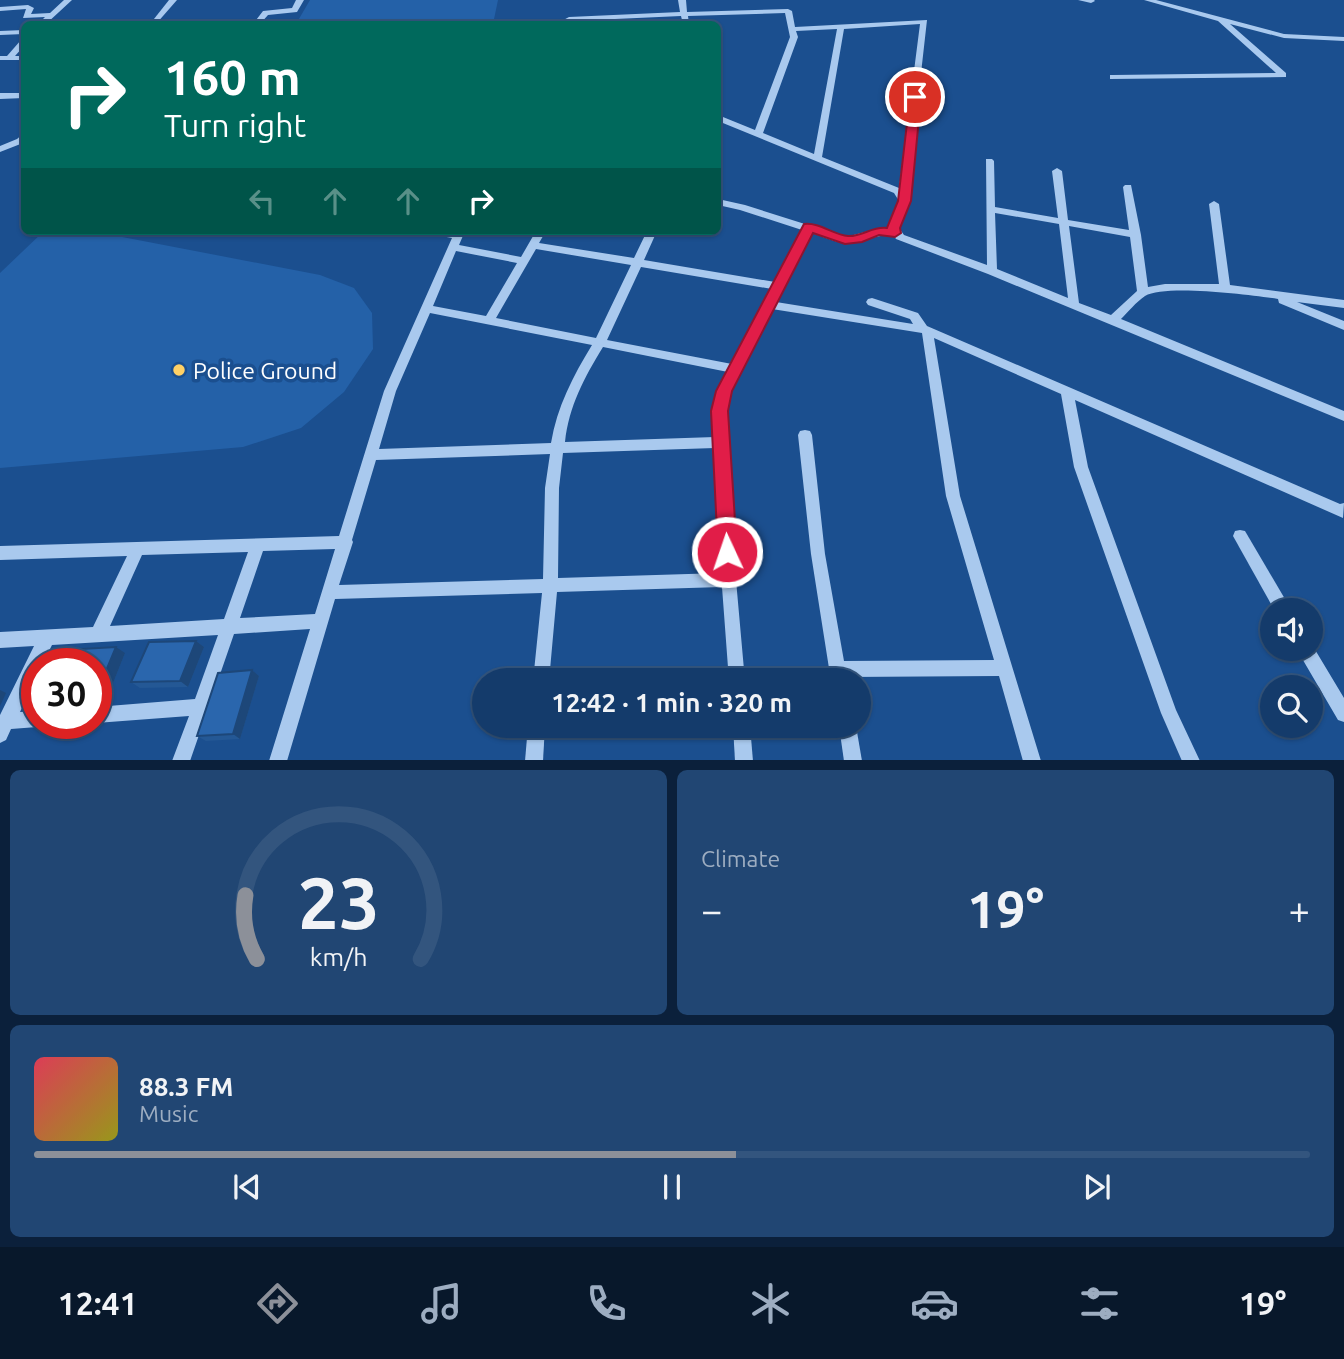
<!DOCTYPE html>
<html lang="en">
<head>
<meta charset="utf-8">
<style>
	body { margin:0; font-family:Ubuntu,sans-serif; background:#214673; color:#f1f3f6; height:100vh; display:flex; flex-direction:column; font-size:26px; white-space:nowrap }
	* { box-sizing:border-box; margin:0 }
	p { font-size:23px; color:#9dadc1 }
	.icon { flex:none; width:38px; height:38px; fill:none; stroke:currentColor; stroke-width:2; stroke-linecap:round; stroke-linejoin:round }
	.map { position:relative; height:760px; overflow:hidden }
	.drawer { display:flex; flex-direction:column; gap:10px; padding:10px; background:#0b203b; flex:1 }
	.drawer>* { flex:none }
	.hud { position:absolute; left:21px; top:21px; width:700px; height:214px; border-radius:10px; box-shadow:0 2px 5px #0004,0 0 0 2px #33557e; background:#00695c; color:#fff; overflow:hidden }
	.buttons { position:absolute; left:1260px; top:598px; display:grid; gap:14px }
	.buttons a { display:grid; place-items:center; width:63px; height:63px; border-radius:50%; background:#143b6b; box-shadow:0 2px 5px #0004,0 0 0 2px #33557e; font-size:35px }
	.speed { position:absolute; left:21px; top:648px; display:flex; gap:14px; font-size:35px; font-weight:700; text-align:center }
	.speed>* { display:grid; place-content:center; width:91px; height:91px; border-radius:50%; background:#143b6b; box-shadow:0 2px 5px #0004,0 0 0 2px #33557e; line-height:1 }
	.speed .limit { border:10px solid #d22; background:#fff; color:#111 }
	.pin { position:absolute; display:grid; place-items:center; width:60px; height:60px; color:#fff; margin:-30px; border:4px solid #fff; border-radius:50%; box-shadow:0 2px 7px #0007 }
	.me { position:absolute; width:77px; margin:-38px; rotate:357deg; stroke-linejoin:round; filter:drop-shadow(0 0 5px #0008) }
	.turn { display:flex; align-items:center; gap:24px; height:147px; padding:0 28px; font-size:32px }
	.turn .icon { width:91px; height:91px; stroke-width:2.5 }
	.turn b { display:block; font-size:49px; line-height:60px }
	.lanes { display:flex; align-items:center; height:66px; padding:0 28px; background:#0003; justify-content:center; gap:35px; direction:ltr }
	.lanes .off { opacity:.35 }
	.big { font-size:52px; font-weight:700; line-height:1.1 }
	.drawer .card { flex:1; display:flex; flex-direction:column; justify-content:center; gap:10px; min-width:0; padding:0 24px; border-radius:10px; background:#214673 }
	.drawer .dial { align-items:center; gap:0 }
	.dial svg { height:182px; overflow:visible; fill:none; stroke:#33557e; stroke-width:7; stroke-linecap:round; text-anchor:middle }
	.dial text { fill:#f1f3f6; stroke:none }
	.song { display:flex; align-items:center; gap:21px }
	.cover { width:84px; height:84px; border-radius:10px; background:linear-gradient(135deg,hsl(350 70% 55%),hsl(60 70% 35%)) }
	.played { height:7px; border-radius:4px; background:linear-gradient(90deg,#8c9099 55%,#33557e 55%) }
	.keys { display:flex; justify-content:space-around; direction:ltr }
	.heat { display:flex; justify-content:space-between; align-items:center; font-size:38px; direction:ltr }
	.drawer .tiles { flex:1; display:grid; gap:10px; grid-template-columns:1fr 1fr }
	.card:last-child { grid-column:span 2 }
	.trip { position:absolute; left:472px; top:668px; width:399px; height:70px; border-radius:35px; background:#143b6b; box-shadow:0 2px 5px #0004,0 0 0 2px #33557e; font-weight:700; line-height:70px; text-align:center }
	.tab-bar { display:flex; height:112px; justify-content:space-around; align-items:center; background:#08182b; color:#9dadc1 }
	.tab-bar .icon { width:49px; height:49px }
	.tab-bar .current { color:#8c9099 }
	.tab-bar b { font-size:32px; color:#f1f3f6 }
	.map>svg:first-child { display:block }
	.green { fill:#2461a8 }
	.lines { fill:none; stroke-linecap:round; stroke-linejoin:round }
	.minor { fill:#a9c9ee; fill-rule:evenodd }
	.wall { fill:#245895 }
	.shaded-wall { fill:#1d4779 }
	.building { fill:#2a66ad; stroke:#1d4779; stroke-width:2 }
	.route { fill:#e11d48; stroke:#92132f; stroke-width:2 }
	.poi-dot { fill:#ffd166; stroke:#1b4f8f; stroke-width:2.5 }
	.labels { text-anchor:middle; dominant-baseline:central; stroke-width:7; stroke-linejoin:round; paint-order:stroke }
	.poi-label { font-size:23px; fill:#fff; stroke:#1b4f8f; text-anchor:start }
</style>
</head>
<body>
<div class="map">
<svg width="1344" height="761" viewBox="0 0 1344 761">
	<rect width="100%" height="100%" fill="#1b4f8f"/>
	<g class="green">
		<path d="M310,0H498L493,24H296Z"/>
		<path d="M44,231H91L320,275L354,288L372,313L373,349L344,392L301,428L243,447L0,468V273Z"/>
	</g>
	<g class="lines">
		<g class="minor">
			<path d="M64,0H72L46,24H38L45,17L23,18L26,9L0,11V7L28,5L34,8L31,14L50,13Z"/>
			<path d="M169,0H177L156,24H150Z"/>
			<path d="M296,0H304L297,12L268,15L260,24H253L263,11L292,8Z"/>
			<path d="M678,0H686L687,12L788,9L792,11L795,27L927,20L907,198L909,201L899,228L904,235L987,265L986,159H992L994,161L995,207L1058,218L1052,171L1057,168L1062,171L1068,220L1129,230L1123,187L1125,185H1131L1141,235L1148,287L1165,284H1219L1209,204L1214,201L1219,204L1230,285L1344,300V308L1297,302L1344,321V330L1279,303L1278,299C1252,295 1165,284 1145,296C1136,302 1128,312 1121,319L1344,411V421L988,274L896,239L894,236C877,233 866,242 850,243C837,244 823,236 811,233L776,302L913,324L910,319L868,305L866,302L868,299L872,298L918,313L927,326L1340,504L1344,503L1343,518L1075,400L1088,467L1176,710L1200,761H1182L1161,713L1074,467L1061,394L934,338L960,496L1041,761H1023L999,676L847,677V681H831L811,554L798,435L800,431L805,430L810,431L812,435L825,554L844,661L994,660L946,496L922,333L772,309L730,391L726,411L736,580L745,681H729L722,587L557,592L549,681H533L542,593L335,599L287,761H269L310,629L234,634L190,761H172L189,716L96,723H94H96V707L195,699L218,635L52,645L43,663H37V676L20,712L37,711V723H44L43,725L37,727L11,729L6,740L0,743V715L34,646L0,648V632L93,627L127,556L0,560V546L339,536L384,391L452,238L425,233L424,231H465L459,245L521,257L536,231H546L539,243L634,258L647,231H657L644,260L775,282L802,230L740,210L718,205V199L745,205L846,237L880,228L889,229L899,201L894,193L718,121V115L755,130L790,37L785,13L688,16L689,24H683L681,16L571,21L564,24H556L569,17L680,12ZM920,24L899,188L822,157L844,29ZM837,29L814,154L763,133L798,37L796,31ZM995,213L1059,224L1068,298L997,269ZM1069,226L1130,237L1137,291L1111,315L1079,303ZM536,249L631,265L596,338L496,318ZM456,251L517,263L486,316L433,306ZM641,267L772,289L732,364L607,340ZM430,313L592,345C573,376 557,407 551,443L379,449L396,391ZM603,347L728,372C715,396 714,410 715,437L565,442C569,406 584,378 603,347ZM715,448L721,573L558,578L559,488L563,453ZM550,454L545,488L543,579L339,585L353,542L352,540L376,460ZM335,549L315,614L240,618L263,551ZM248,552L224,619L110,626L142,555Z"/>
			<path d="M1078,0H1094L1095,1L1091,3Z"/>
			<path d="M1144,0H1156L1284,34L1344,37V41L1284,38L1230,24L1286,73V77L1110,79V75H1113L1276,73L1218,21Z"/>
			<path d="M24,30V34L0,35V31Z"/>
			<path d="M21,40H24V46L15,56H24V60H0V56H7Z"/>
			<path d="M0,93H24V98L0,99Z"/>
			<path d="M24,133L23,143L0,152V146L17,139Z"/>
			<path d="M1240,530L1245,531L1292,611H1275L1233,536L1235,531Z"/>
			<path d="M1311,643L1344,698V722L1338,720L1300,655L1298,649H1311Z"/>
			<path d="M528,726H545L543,761H525Z"/>
			<path d="M733,726H750L753,761H735Z"/>
			<path d="M839,726H856L862,761H844Z"/>
		</g>
	</g>
	<g class="wall">
		<path d="M196,641L204,647L188,687L140,688L131,682Z"/>
		<path d="M125,653L111,688L96,689V663Z"/>
		<path d="M252,670L259,676L240,739L206,741L197,736Z"/>
	</g>
	<g class="shaded-wall">
		<path d="M196,641L204,647L188,687L180,681Z"/>
		<path d="M116,647L125,653L111,688L101,683Z"/>
		<path d="M252,670L259,676L240,739L233,734Z"/>
		<path d="M0,690L6,693L0,706Z"/>
	</g>
	<g class="building">
		<path d="M196,641L180,681L131,682L149,642Z"/>
		<path d="M116,647L101,683H96V663H57L63,650Z"/>
		<path d="M252,670L233,734L197,736L218,673Z"/>
	</g>
	<path class="route" d="M915,94L921,97L911,201L900,228L901,233L895,237L879,235L862,242L845,244L813,233L732,391L728,411L737,552L734,558L727,561L720,558L718,552L711,411L716,391L804,224C819,222 834,235 848,236C862,237 872,226 887,228L898,201L910,97Z"/>
	<circle class="poi-dot" cx="179" cy="370" r="7"/>
	<g class="labels">
		<g class="poi-label">
			<text x="193" y="370">Police Ground</text>
		</g>
	</g>
</svg>
<div class="buttons">
<a><svg class="icon" aria-label="sound" viewBox="0 0 24 24"><path d="M4 9h4l5-4v14l-5-4H4zM17 9q2 3 0 6"/></svg></a>
<a><svg class="icon" aria-label="search" viewBox="0 0 24 24"><circle cx="10" cy="10" r="6"/><path d="M15 15l6 6"/></svg></a>
</div>
<div class="speed"><div class="limit">30</div></div>
<div class="pin" style="left:915px;top:97px;background:#d93025"><svg class="icon" aria-label="arrive" viewBox="0 0 24 24"><path d="M6 21V4h12l-3 4 3 4H6"/></svg></div>
<svg class="me" style="left:727px;top:552px" viewBox="-20 -20 40 40"><circle r="17" fill="#e11d48" stroke="#fff" stroke-width="3"/><path d="M0-11L8 9 0 5-8 9z" fill="#fff"/></svg>
<div class="trip">12:42 · 1 min · 320 m</div>
<div class="hud">
<div class="turn"><svg class="icon" aria-label="right" viewBox="0 0 24 24"><path d="M7 20v-9h11M14 6l5 5-5 5"/></svg><div><b>160 m</b>Turn right</div></div>
<div class="lanes"><svg class="icon off" aria-label="left" viewBox="0 0 24 24"><path d="M17 20v-9H6M10 6l-5 5 5 5"/></svg><svg class="icon off" aria-label="ahead" viewBox="0 0 24 24"><path d="M12 20V5M6 11l6-6 6 6"/></svg><svg class="icon off" aria-label="ahead" viewBox="0 0 24 24"><path d="M12 20V5M6 11l6-6 6 6"/></svg><svg class="icon" aria-label="right" viewBox="0 0 24 24"><path d="M7 20v-9h11M14 6l5 5-5 5"/></svg></div>
</div>
</div>
<section class="drawer">
<div class="tiles">
<div class="card dial"><svg viewBox="0 0 100 80">
<path d="M14 69A42 42 0 1 1 86 69"/>
<path d="M14 69A42 42 0 0 1 9 41" stroke="#8c9099"/>
<text x="50" y="56" font-size="32" font-weight="700">23</text>
<text x="50" y="72" font-size="11">km/h</text>
</svg></div>
<div class="card"><p>Climate</p>
<div class="heat"><a>−</a><b class="big">19°</b><a>+</a></div>
</div>
<div class="card">
<div class="song"><i class="cover"></i><div><b>88.3 FM</b><p>Music</p></div></div>
<div class="played"></div>
<div class="keys"><svg class="icon" aria-label="previous" viewBox="0 0 24 24"><path d="M18 5L8 12l10 7zM5 5v14"/></svg><svg class="icon" aria-label="pause" viewBox="0 0 24 24"><path d="M8 5v14M16 5v14"/></svg><svg class="icon" aria-label="next" viewBox="0 0 24 24"><path d="M6 5l10 7-10 7zM19 5v14"/></svg></div>
</div>
</div>
</section>
<nav class="tab-bar">
<b>12:41</b>
<svg class="icon current" aria-label="directions" viewBox="0 0 24 24"><path d="M12 3l9 9-9 9-9-9zM9 14v-3h6M13 9l2 2-2 2"/></svg>
<svg class="icon" aria-label="music" viewBox="0 0 24 24"><path d="M9 18V5l10-2v13"/><circle cx="6" cy="18" r="3"/><circle cx="16" cy="16" r="3"/></svg>
<svg class="icon" aria-label="phone" viewBox="0 0 24 24"><path d="M5 4h4l2 5-3 2q2 4 5 5l2-3 5 2v4C11 20 4 13 5 4z"/></svg>
<svg class="icon" aria-label="climate" viewBox="0 0 24 24"><path d="M12 3v18M4 7l16 10M4 17L20 7"/></svg>
<svg class="icon" aria-label="car" viewBox="0 0 24 24"><path d="M5 17H2v-5l4-1 3-4h7l3 4 3 1v5h-3M9 17h6M6 11h13"/><circle cx="7" cy="17" r="2"/><circle cx="17" cy="17" r="2"/></svg>
<svg class="icon" aria-label="filters" viewBox="0 0 24 24"><path d="M4 7h16M4 17h16"/><circle cx="9" cy="7" r="2"/><circle cx="15" cy="17" r="2"/></svg>
<b>19°</b>
</nav>
</body>
</html>
